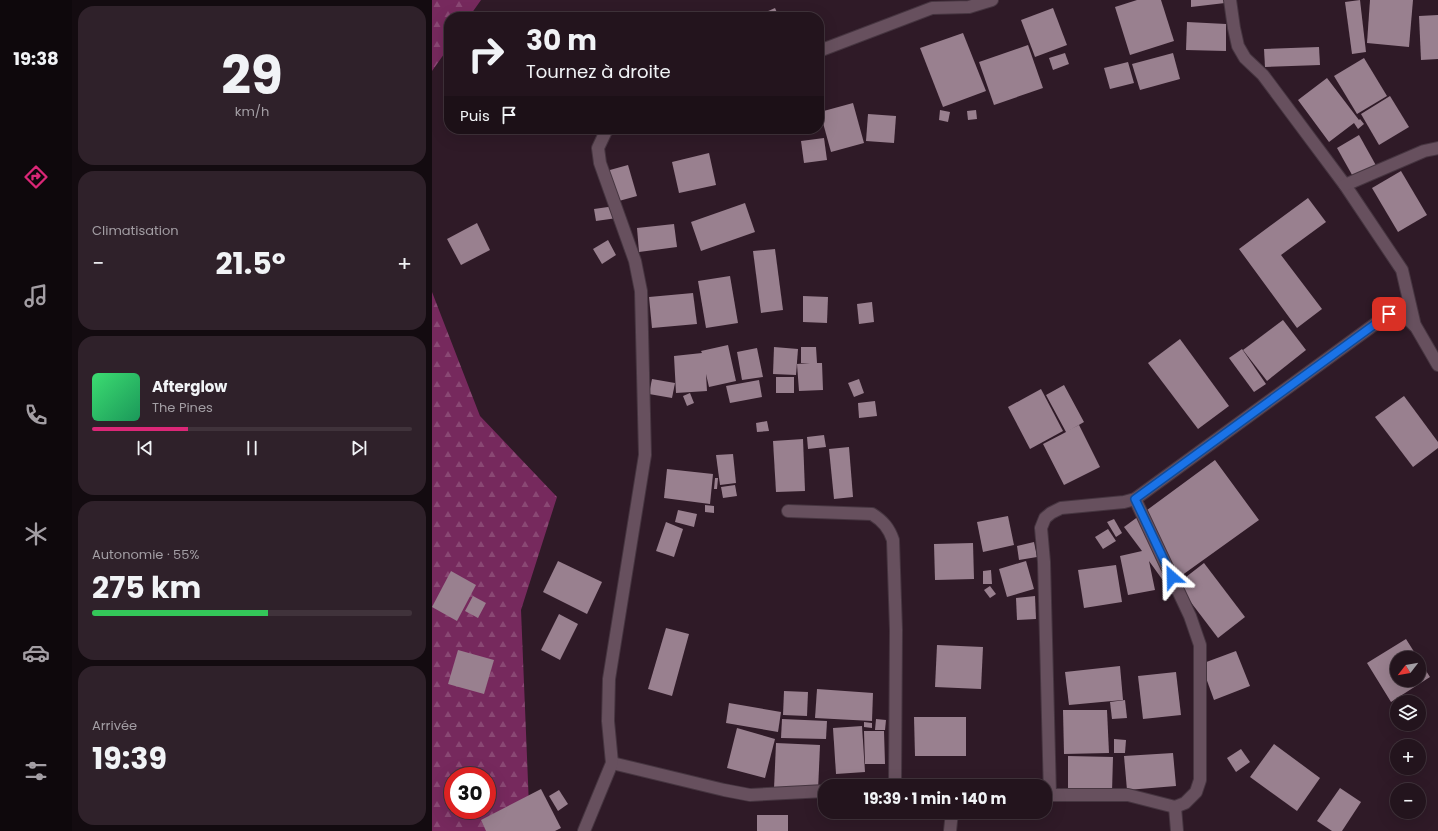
<!DOCTYPE html>
<html lang="fr">
<head>
<meta charset="utf-8">
<style>
	body { margin:0; font-family:Poppins,sans-serif; background:#2f212a; color:#f1f3f6; height:100vh; display:flex; flex-direction:column; font-size:15px; white-space:nowrap }
	* { box-sizing:border-box; margin:0 }
	p { font-size:13px; color:#a39ea4 }
	.icon { flex:none; width:22px; height:22px; fill:none; stroke:currentColor; stroke-width:2; stroke-linecap:round; stroke-linejoin:round }
	.map { position:relative; flex:1; overflow:hidden }
	.drawer { display:flex; flex-direction:column; gap:6px; padding:6px; background:#130b10; width:360px }
	.drawer>* { flex:none }
	.banner { position:absolute; left:12px; top:12px; width:380px; height:122px; border-radius:16px; box-shadow:0 4px 16px #0002,0 0 0 1px #40333b; background:#23141d; color:#f1f3f6; overflow:hidden }
	.needle { width:26px; rotate:239deg }
	.fabs { position:absolute; left:958px; top:651px; display:grid; gap:8px }
	.fabs a { display:grid; place-items:center; width:36px; height:36px; border-radius:50%; background:#23141d; box-shadow:0 4px 16px #0002,0 0 0 1px #40333b; font-size:20px }
	.speed { position:absolute; left:12px; top:767px; display:flex; gap:8px; font-size:20px; font-weight:700; text-align:center }
	.speed>* { display:grid; place-content:center; width:52px; height:52px; border-radius:50%; background:#23141d; box-shadow:0 4px 16px #0002,0 0 0 1px #40333b; line-height:1 }
	.speed .limit { border:6px solid #d22; background:#fff; color:#111 }
	.pin { position:absolute; display:grid; place-items:center; width:34px; height:34px; color:#fff; margin:-17px; border-radius:8px; box-shadow:0 2px 6px #0006 }
	.me { position:absolute; width:44px; margin:-22px; rotate:335deg; stroke-linejoin:round; filter:drop-shadow(0 0 3px #0008) }
	.turn { display:flex; align-items:center; gap:14px; height:84px; padding:0 16px; font-size:18px }
	.turn .icon { width:52px; height:52px; stroke-width:2.5 }
	.turn b { display:block; font-size:28px; line-height:34px }
	.then { display:flex; align-items:center; height:38px; padding:0 16px; background:#0003; gap:8px; font-size:15px }
	.big { font-size:30px; font-weight:700; line-height:1.1 }
	.drawer .tile { flex:1; display:flex; flex-direction:column; justify-content:center; gap:6px; min-width:0; padding:0 14px; border-radius:16px; background:#2f212a }
	.drawer .dial { align-items:center; gap:0 }
	.dial b { font-size:52px; line-height:1 }
	.song { display:flex; align-items:center; gap:12px }
	.cover { width:48px; height:48px; border-radius:6px; background:linear-gradient(135deg,hsl(140 70% 55%),hsl(150 70% 35%)) }
	.played { height:4px; border-radius:2px; background:linear-gradient(90deg,#db2777 30%,#40333b 30%) }
	.keys { display:flex; justify-content:space-around; direction:ltr }
	.heat { display:flex; justify-content:space-between; align-items:center; font-size:22px; direction:ltr }
	.charge { height:6px; border-radius:3px; background:linear-gradient(90deg,#34c759 55%,#40333b 0) }
	.trip { position:absolute; left:386px; top:779px; width:234px; height:40px; border-radius:16px; background:#23141d; box-shadow:0 4px 16px #0002,0 0 0 1px #40333b; font-weight:700; line-height:40px; text-align:center }
	main { display:flex; flex:1; min-height:0 }
	.tab-bar { display:flex; flex-direction:column; width:72px; justify-content:space-around; align-items:center; background:#0e080c; color:#a39ea4 }
	.tab-bar .icon { width:28px; height:28px }
	.tab-bar .on { color:#db2777 }
	.tab-bar b { font-size:18px; color:#f1f3f6 }
	.map>svg:first-child { display:block }
	.forest { fill:url(#forest-firs); fill-rule:evenodd }
	.building { fill:#99808f }
	.lines { fill:none; stroke-linecap:round; stroke-linejoin:round }
	.street-casing { stroke:#463540; stroke-width:14 }
	.street { stroke:#67505e; stroke-width:12 }
	.route-casing { stroke:#114b97; stroke-width:10 }
	.route { stroke:#1a73e8; stroke-width:7 }
</style>
</head>
<body>
<main>
<nav class="tab-bar">
<b>19:38</b>
<svg class="icon on" aria-label="directions" viewBox="0 0 24 24"><path d="M12 3l9 9-9 9-9-9zM9 14v-3h6M13 9l2 2-2 2"/></svg>
<svg class="icon" aria-label="music" viewBox="0 0 24 24"><path d="M9 18V5l10-2v13"/><circle cx="6" cy="18" r="3"/><circle cx="16" cy="16" r="3"/></svg>
<svg class="icon" aria-label="phone" viewBox="0 0 24 24"><path d="M5 4h4l2 5-3 2q2 4 5 5l2-3 5 2v4C11 20 4 13 5 4z"/></svg>
<svg class="icon" aria-label="climate" viewBox="0 0 24 24"><path d="M12 3v18M4 7l16 10M4 17L20 7"/></svg>
<svg class="icon" aria-label="car" viewBox="0 0 24 24"><path d="M5 17H2v-5l4-1 3-4h7l3 4 3 1v5h-3M9 17h6M6 11h13"/><circle cx="7" cy="17" r="2"/><circle cx="17" cy="17" r="2"/></svg>
<svg class="icon" aria-label="filters" viewBox="0 0 24 24"><path d="M4 7h16M4 17h16"/><circle cx="9" cy="7" r="2"/><circle cx="15" cy="17" r="2"/></svg>
</nav>
<section class="drawer">
<div class="tile dial"><b>29</b><p>km/h</p></div>
<div class="tile"><p>Climatisation</p>
<div class="heat"><a>−</a><b class="big">21.5°</b><a>+</a></div>
</div>
<div class="tile">
<div class="song"><i class="cover"></i><div><b>Afterglow</b><p>The Pines</p></div></div>
<div class="played"></div>
<div class="keys"><svg class="icon" aria-label="previous" viewBox="0 0 24 24"><path d="M18 5L8 12l10 7zM5 5v14"/></svg><svg class="icon" aria-label="pause" viewBox="0 0 24 24"><path d="M8 5v14M16 5v14"/></svg><svg class="icon" aria-label="next" viewBox="0 0 24 24"><path d="M6 5l10 7-10 7zM19 5v14"/></svg></div>
</div>
<div class="tile"><p>Autonomie · 55%</p><b class="big">275 km</b><div class="charge"></div></div>
<div class="tile"><p>Arrivée</p><b class="big">19:39</b></div>
</section>
<div class="map">
<svg width="1006" height="831" viewBox="0 0 1006 831">
	<defs>
		<pattern id="forest-firs" width="22" height="20" patternUnits="userSpaceOnUse"><rect width="22" height="20" fill="#76295d"/><path d="M5 1l3.5 6h-7zM16 11l3.5 6h-7z" fill="#8a4874"/></pattern>
	</defs>
	<rect width="100%" height="100%" fill="#2f1a27"/>
	<g class="forest">
		<path d="M0,0H49L37,17H17V47L0,71Z"/>
		<path d="M0,292L48,416L125,497L89,610L98,831H0ZM21,776H55V810H21Z"/>
	</g>
	<g class="building">
		<path d="M705,0H729L742,41L698,55L683,7Z"/>
		<path d="M759,0H793V3L759,7Z"/>
		<path d="M928,0L934,52L920,54L913,2Z"/>
		<path d="M938,0H981L977,47L935,43Z"/>
		<path d="M343,8L347,17H323Z"/>
		<path d="M621,8L635,45L603,57L589,20Z"/>
		<path d="M1006,15V59L989,60L987,16Z"/>
		<path d="M755,22L794,24V51L754,50Z"/>
		<path d="M531,33L554,91L511,107L488,48Z"/>
		<path d="M596,45L611,88L562,105L547,62Z"/>
		<path d="M887,47L888,65L833,67L832,49Z"/>
		<path d="M633,53L637,64L621,70L617,58Z"/>
		<path d="M741,53L748,79L708,90L700,64Z"/>
		<path d="M932,58L955,96L925,114L902,76Z"/>
		<path d="M696,62L702,83L678,89L672,68Z"/>
		<path d="M895,78L927,120L928,119L932,124L926,129L922,123L897,142L866,100Z"/>
		<path d="M958,96L977,127L947,145L929,114Z"/>
		<path d="M421,103L432,143L399,152L388,112Z"/>
		<path d="M508,110L518,112L516,122L507,120Z"/>
		<path d="M544,110L545,119L536,120L535,111Z"/>
		<path d="M436,114L464,116L462,143L434,141Z"/>
		<path d="M927,135L946,169L924,182L905,148Z"/>
		<path d="M392,138L395,160L372,163L369,141Z"/>
		<path d="M277,153L284,185L247,193L240,162Z"/>
		<path d="M196,165L205,196L176,204L167,173Z"/>
		<path d="M969,171L995,215L966,232L940,188Z"/>
		<path d="M876,198L894,222L849,255L890,309L865,328L807,249Z"/>
		<path d="M313,203L323,232L269,251L259,222Z"/>
		<path d="M183,206L185,218L164,221L162,209Z"/>
		<path d="M45,223L58,250L29,265L15,239Z"/>
		<path d="M242,224L245,247L207,252L205,228Z"/>
		<path d="M176,240L184,255L170,264L161,249Z"/>
		<path d="M343,249L351,310L329,313L321,251Z"/>
		<path d="M298,276L306,323L274,328L266,281Z"/>
		<path d="M261,293L265,324L220,328L217,297Z"/>
		<path d="M371,296L396,297L395,323L371,322Z"/>
		<path d="M440,302L442,322L427,324L425,304Z"/>
		<path d="M851,320L874,350L835,381L811,350Z"/>
		<path d="M748,339L797,406L766,429L716,363Z"/>
		<path d="M296,345L304,381L277,387L274,374L275,391L244,393L242,356L270,353L269,351Z"/>
		<path d="M342,347L366,349L364,375L341,374Z"/>
		<path d="M369,347H384L385,363H390L391,390L367,391L365,364L378,363H369Z"/>
		<path d="M325,348L331,377L310,380L305,352Z"/>
		<path d="M810,349L834,384L822,392L797,358Z"/>
		<rect x="344" y="377" width="18" height="16"/>
		<path d="M220,379L243,383L240,398L217,394Z"/>
		<path d="M427,379L432,393L422,397L416,383Z"/>
		<path d="M327,380L330,397L298,403L294,386Z"/>
		<path d="M632,385L652,422L638,430L647,425L668,467L632,485L611,444L634,432L614,395Z"/>
		<path d="M609,389L631,431L598,449L576,407Z"/>
		<path d="M258,393L262,403L255,406L251,396Z"/>
		<path d="M972,396L1006,442V448L981,467L943,417Z"/>
		<path d="M443,401L445,416L427,418L426,403Z"/>
		<path d="M335,421L337,431L325,432L324,423Z"/>
		<path d="M392,435L394,447L376,449L375,437Z"/>
		<path d="M371,439L373,491L344,492L341,441Z"/>
		<path d="M417,447L421,497L402,499L397,449Z"/>
		<path d="M301,454L304,483L288,485L284,455Z"/>
		<path d="M783,460L827,520L735,586L717,561L723,590L696,595L688,556L710,551L692,527Z"/>
		<path d="M235,469L281,474L278,504L232,498Z"/>
		<path d="M283,478H286L285,489H282Z"/>
		<path d="M303,485L305,496L291,498L289,487Z"/>
		<path d="M273,505L282,506V513L273,512Z"/>
		<path d="M246,510L265,514L262,527L243,522Z"/>
		<path d="M576,516L582,545L551,552L545,522Z"/>
		<path d="M682,519L690,533L684,537L675,522Z"/>
		<path d="M234,522L251,529L242,557L224,551Z"/>
		<path d="M676,529L684,541L671,549L663,537Z"/>
		<path d="M602,542L605,557L587,560L585,546Z"/>
		<path d="M541,543L542,579L503,580L502,544Z"/>
		<path d="M126,561L170,582L155,614L111,592Z"/>
		<path d="M594,561L602,589L575,597L567,569Z"/>
		<path d="M772,563L813,617L786,638L745,584Z"/>
		<path d="M684,565L690,602L652,608L646,570Z"/>
		<path d="M559,570L560,584H551V571Z"/>
		<path d="M19,571L44,585L25,621L0,607Z"/>
		<path d="M558,586L564,594L558,598L552,590Z"/>
		<path d="M41,596L54,603L46,618L33,611Z"/>
		<path d="M603,596L604,619L585,620L584,598Z"/>
		<path d="M127,614L146,624L128,660L109,650Z"/>
		<path d="M234,628L257,634L240,696L216,689Z"/>
		<path d="M974,639L986,658H965V680H987V660L998,677L959,702L935,663Z"/>
		<path d="M505,645L551,647L549,689L503,687Z"/>
		<path d="M26,650L62,660L52,694L16,684Z"/>
		<path d="M804,651L818,686L782,700L769,664Z"/>
		<path d="M688,666L691,700L637,705L633,672Z"/>
		<path d="M744,672L749,715L711,719L706,676Z"/>
		<path d="M385,689L441,693L440,721L383,718Z"/>
		<path d="M352,691L376,692L375,716L351,715Z"/>
		<path d="M693,700L695,718L680,719L678,702Z"/>
		<path d="M297,703L349,712L346,732L294,723Z"/>
		<path d="M631,710H675L677,753L632,754Z"/>
		<path d="M482,717H534V756H483Z"/>
		<path d="M350,719L395,721L394,739L349,738Z"/>
		<path d="M444,719L454,720L453,730H443Z"/>
		<path d="M432,722L440,723V728L432,727Z"/>
		<path d="M430,726L433,772L404,774L401,728Z"/>
		<path d="M305,728L343,739L333,778L295,768Z"/>
		<path d="M432,731H452L453,764H433Z"/>
		<path d="M682,739L694,740L693,753H682Z"/>
		<path d="M344,743L388,745L386,791L342,789Z"/>
		<path d="M842,744L888,778L865,811L818,777Z"/>
		<path d="M809,749L818,762L804,772L795,758Z"/>
		<path d="M741,753L744,786L695,790L692,756Z"/>
		<path d="M636,756L681,757L680,792L636,790Z"/>
		<path d="M908,788L929,802L910,831H900L885,821Z"/>
		<path d="M109,789L129,828L123,831H54L49,820Z"/>
		<path d="M127,790L136,804L126,811L117,796Z"/>
		<rect x="325" y="815" width="31" height="16"/>
	</g>
	<g class="lines">
		<g class="street-casing">
			<g id="street">
				<path d="M798,0L802,28L806,46L813,58L831,75L913,185L970,270L983,326"/>
				<path d="M387,51L500,8L537,7L560,0"/>
				<path d="M913,185L992,151L1006,148"/>
				<path d="M356,511L440,514C451,521 457,528 461,540L464,630L463,786"/>
				<path d="M180,763L292,790L318,795L393,791"/>
				<path d="M613,795H696L743,807L753,803L764,792L768,780V645L758,616L703,499"/>
				<path d="M618,795L612,562L609,528L613,518L619,513L629,508L692,502L703,499L965,308L984,327L1006,365"/>
				<path d="M743,807L745,831"/>
				<path d="M152,831L180,763L176,721L177,679L213,455L209,291L203,261L168,163L166,148L174,131L177,129"/>
				<path d="M518,831L520,812"/>
			</g>
		</g>
		<use href="#street" class="street"/>
	</g>
	<g class="lines">
		<g class="route-casing">
			<path id="route" d="M740,577L703,499L957,314"/>
		</g>
		<use href="#route" class="route"/>
	</g>
</svg>
<div class="fabs">
<a><svg class="needle" viewBox="-14 -14 28 28"><path d="M0-13l5 13h-10z" fill="#e53935"/><path d="M0 13l5-13h-10z" fill="#a39ea4"/></svg></a>
<a><svg class="icon" aria-label="layers" viewBox="0 0 24 24"><path d="M12 4l9 5-9 5-9-5zM3 14l9 5 9-5"/></svg></a>
<a>+</a>
<a>−</a>
</div>
<div class="speed"><div class="limit">30</div></div>
<div class="pin" style="left:957px;top:314px;background:#d93025"><svg class="icon" aria-label="arrive" viewBox="0 0 24 24"><path d="M6 21V4h12l-3 4 3 4H6"/></svg></div>
<svg class="me" style="left:740px;top:577px" viewBox="-20 -20 40 40"><path d="M0-17L14 15 0 8-14 15z" fill="#1a73e8" stroke="#fff" stroke-width="4"/></svg>
<div class="trip">19:39 · 1 min · 140 m</div>
<div class="banner">
<div class="turn"><svg class="icon" aria-label="right" viewBox="0 0 24 24"><path d="M7 20v-9h11M14 6l5 5-5 5"/></svg><div><b>30 m</b>Tournez à droite</div></div>
<div class="then">Puis<svg class="icon" aria-label="arrive" viewBox="0 0 24 24"><path d="M6 21V4h12l-3 4 3 4H6"/></svg></div>
</div>
</div>
</main>
</body>
</html>
